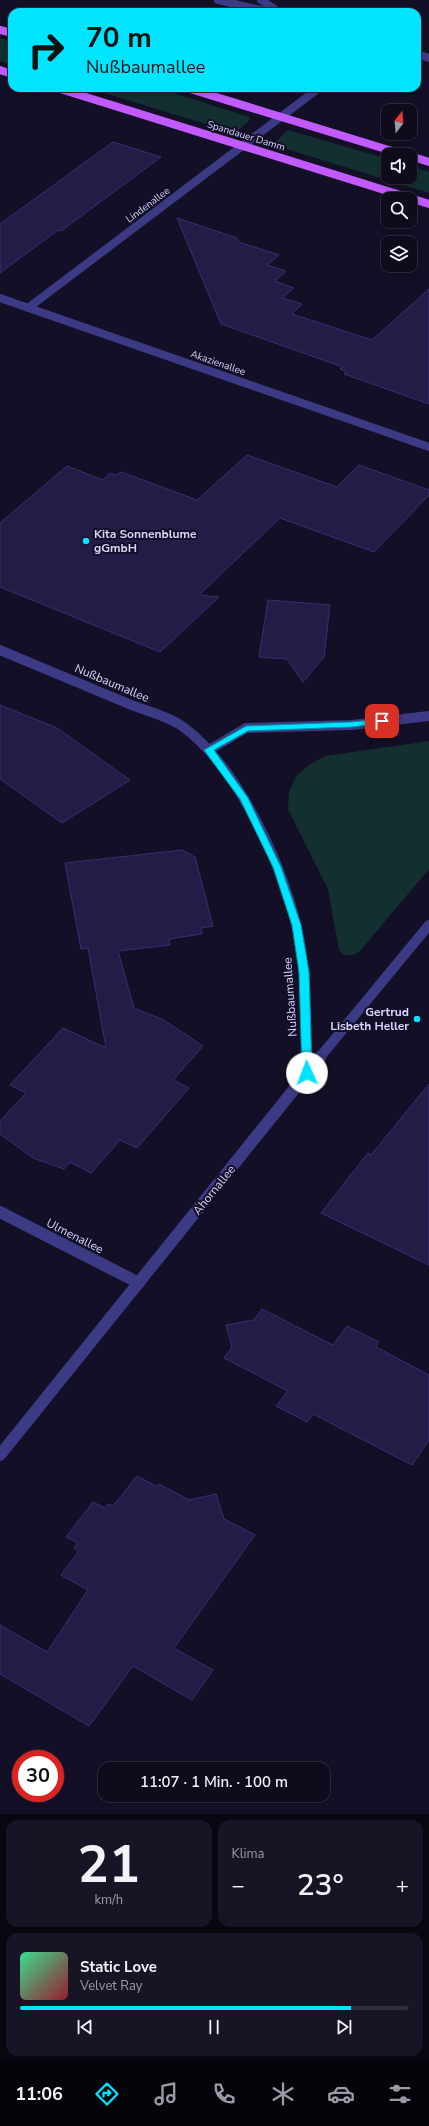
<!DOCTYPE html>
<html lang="de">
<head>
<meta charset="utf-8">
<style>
	body { margin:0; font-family:"Nunito Sans",sans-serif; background:#171425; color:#f1f3f6; height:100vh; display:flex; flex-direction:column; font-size:15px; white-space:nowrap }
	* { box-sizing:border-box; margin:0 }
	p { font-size:13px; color:#9b9ba3 }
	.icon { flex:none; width:22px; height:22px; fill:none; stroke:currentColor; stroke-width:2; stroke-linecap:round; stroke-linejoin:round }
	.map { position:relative; height:1814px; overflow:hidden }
	.details { display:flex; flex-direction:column; gap:6px; padding:6px; background:#08060f; flex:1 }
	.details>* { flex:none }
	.top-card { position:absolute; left:8px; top:8px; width:413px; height:84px; border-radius:12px; box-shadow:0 2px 6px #0003,0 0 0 1px #2e2b3b; background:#00e5ff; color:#111; overflow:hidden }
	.needle { width:26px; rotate:16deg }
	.buttons { position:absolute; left:381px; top:104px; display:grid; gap:8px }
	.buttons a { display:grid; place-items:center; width:36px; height:36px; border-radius:8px; background:#0e0b1c; box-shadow:0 2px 6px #0003,0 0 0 1px #2e2b3b; font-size:20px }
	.speed { position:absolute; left:12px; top:1750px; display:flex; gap:8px; font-size:20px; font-weight:700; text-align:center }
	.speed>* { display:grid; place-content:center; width:52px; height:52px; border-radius:50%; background:#0e0b1c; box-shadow:0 2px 6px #0003,0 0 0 1px #2e2b3b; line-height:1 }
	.speed .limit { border:6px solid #d22; background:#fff; color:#111 }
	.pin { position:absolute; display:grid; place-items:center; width:34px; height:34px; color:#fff; margin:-17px; border-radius:8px; box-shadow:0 2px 6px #0006 }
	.me { position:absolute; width:44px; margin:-22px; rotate:358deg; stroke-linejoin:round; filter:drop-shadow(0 0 3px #0008) }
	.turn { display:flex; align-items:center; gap:14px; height:84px; padding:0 12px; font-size:18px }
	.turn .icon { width:52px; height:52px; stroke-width:2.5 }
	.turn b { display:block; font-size:28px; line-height:34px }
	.big { font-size:30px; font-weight:600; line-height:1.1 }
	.details .card { flex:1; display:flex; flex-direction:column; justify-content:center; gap:6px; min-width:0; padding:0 14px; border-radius:12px; background:#171425 }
	.details .dial { align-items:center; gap:0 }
	.dial b { font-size:52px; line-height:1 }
	.song { display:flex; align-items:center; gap:12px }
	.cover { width:48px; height:48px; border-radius:6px; background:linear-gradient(135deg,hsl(150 70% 55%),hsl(350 70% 35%)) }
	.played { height:4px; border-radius:2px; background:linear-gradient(90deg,#00e5ff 85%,#2e2b3b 85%) }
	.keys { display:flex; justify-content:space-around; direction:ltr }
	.heat { display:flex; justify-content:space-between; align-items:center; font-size:22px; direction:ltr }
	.details .tiles { flex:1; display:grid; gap:6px; grid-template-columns:1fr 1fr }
	.card:last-child { grid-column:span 2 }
	.trip { position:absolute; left:98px; top:1762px; width:232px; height:40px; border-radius:12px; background:#0e0b1c; box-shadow:0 2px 6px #0003,0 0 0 1px #2e2b3b; font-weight:600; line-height:40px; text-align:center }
	.tab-bar { display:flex; height:64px; justify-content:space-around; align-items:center; background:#06040b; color:#9b9ba3 }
	.tab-bar .icon { width:28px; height:28px }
	.tab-bar .selected { color:#00e5ff }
	.tab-bar b { font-size:18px; color:#f1f3f6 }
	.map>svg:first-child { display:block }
	.green { fill:#12302f }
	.building { fill:#241b47; stroke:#3b2d73 }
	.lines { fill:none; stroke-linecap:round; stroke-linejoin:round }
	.minor-far2 { stroke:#3d3a85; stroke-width:8 }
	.minor-far1 { stroke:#3d3a85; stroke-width:10 }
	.minor { stroke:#3d3a85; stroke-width:12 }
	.major { stroke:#c25bff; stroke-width:8 }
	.route { fill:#00e5ff; stroke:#0095a6 }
	.poi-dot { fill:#00e5ff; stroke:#130f26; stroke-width:1.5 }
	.labels { text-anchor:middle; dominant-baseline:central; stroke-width:4; stroke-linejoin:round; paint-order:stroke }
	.far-street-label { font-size:10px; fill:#d9d4ff; stroke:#130f26 }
	.poi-label { font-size:12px; font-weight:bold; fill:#d9d4ff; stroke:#130f26; text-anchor:start }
	.street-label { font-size:12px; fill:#d9d4ff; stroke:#130f26 }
</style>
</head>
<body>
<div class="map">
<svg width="429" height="1814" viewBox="0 0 429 1814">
	<rect width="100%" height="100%" fill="#130f26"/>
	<g class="green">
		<path d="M0,38L12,42V65L0,61Z"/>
		<path d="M88,88H158L249,117L250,120L236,132L229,131Z"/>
		<path d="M288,130L388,159V177H410V166L429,172V193L280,147L274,143Z"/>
		<path d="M429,741V869L359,952L353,955H344L339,950L328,889L288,809L289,792L296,776L309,765L325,756Z"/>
	</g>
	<g class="building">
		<path d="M113,142L161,157L61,231L58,230L0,273V224Z"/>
		<path d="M177,218L237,238L239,242L279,255L267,265L286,271L275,281L294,288L282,298L302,304L292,314L372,340L429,289V404L344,374L347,372L340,369L343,367L221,324Z"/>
		<path d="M247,455L337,487L359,465L429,490V495L374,552L280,518L199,595L219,597L160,652L0,587V523L67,466L103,480L110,473L116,475L121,472L197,500Z"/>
		<path d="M268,600L330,605L324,657L303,682L287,659L259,657Z"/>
		<path d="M0,705L57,728L130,780L62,823L0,779Z"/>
		<path d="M182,850L195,857L213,926L201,928L202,934L169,939L170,945L118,951L134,1008L164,1020L203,1046L173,1080L189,1088L137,1148L120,1140L91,1173L70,1162L64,1169L33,1158L0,1134V1121L26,1093L10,1085L63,1028L106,1048L88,948L81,949L65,863Z"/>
		<path d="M429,1084V1265L321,1213L368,1153L371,1155Z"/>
		<path d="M262,1309L333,1345L347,1326L379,1342L376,1347L429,1375V1440L412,1465L313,1414L307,1422L276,1406L288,1391L224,1358L232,1347L226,1325L254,1320Z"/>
		<path d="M137,1476L158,1487L159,1484L189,1500L216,1494L224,1519L255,1535L174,1648L213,1670L192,1700L133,1666L89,1726L0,1674V1625L47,1652L88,1590L61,1575L79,1551L74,1548L78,1543L66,1537L93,1502L105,1508L108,1504L113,1506Z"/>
	</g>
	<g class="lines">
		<g class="minor-far2">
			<path d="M218,0L269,12"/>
			<path d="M261,0L279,12"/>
			<path d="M417,54L429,58"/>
			<path d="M0,298L429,447"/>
			<path d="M28,308L319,88"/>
		</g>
		<g class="minor-far1">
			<path d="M0,650C43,668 85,686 129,704C146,711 166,715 182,726C240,768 287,873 300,943C307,980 306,1019 307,1057"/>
			<path d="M209,750L246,728L351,725L429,716"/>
			<path d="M320,1057L429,925"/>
		</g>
		<g class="minor">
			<path d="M307,1056V1073"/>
			<path d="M0,1212L139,1283"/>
			<path d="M0,1455L321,1056"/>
		</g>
		<g class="major">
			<path d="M0,30L12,33"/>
			<path d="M0,70L12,74"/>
			<path d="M57,88L429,204"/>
			<path d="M187,88L405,155"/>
			<path d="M410,156L429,162"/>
		</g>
	</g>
	<path class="route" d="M382,719L387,721L385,723L351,727L248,731L214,750L248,798L281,867L301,925L309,972L312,1073L307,1076L302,1073L299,972L292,925L273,867L240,799L204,750L246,726L351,722Z"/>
	<g class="poi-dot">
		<circle cx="86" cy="541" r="4"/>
		<circle cx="417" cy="1019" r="4"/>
	</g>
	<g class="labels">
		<g class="far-street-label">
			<text transform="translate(246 136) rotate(17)">Spandauer Damm</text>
			<text transform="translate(148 205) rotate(-37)">Lindenallee</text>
			<text transform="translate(218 363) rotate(19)">Akazienallee</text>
		</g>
		<g class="poi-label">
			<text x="94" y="534">Kita Sonnenblume<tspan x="94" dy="14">gGmbH</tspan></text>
			<text x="409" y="1012" text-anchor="end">Gertrud<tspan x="409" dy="14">Lisbeth Heller</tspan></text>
		</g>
		<g class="street-label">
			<text transform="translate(112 683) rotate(23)">Nußbaumallee</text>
			<text transform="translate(290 997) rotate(-94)">Nußbaumallee</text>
			<text transform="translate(214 1190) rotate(-51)">Ahornallee</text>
			<text transform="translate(75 1236) rotate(27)">Ulmenallee</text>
		</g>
	</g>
</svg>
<div class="buttons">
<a><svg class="needle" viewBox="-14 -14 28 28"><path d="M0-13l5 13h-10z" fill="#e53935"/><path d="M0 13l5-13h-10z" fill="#9b9ba3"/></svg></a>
<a><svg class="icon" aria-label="sound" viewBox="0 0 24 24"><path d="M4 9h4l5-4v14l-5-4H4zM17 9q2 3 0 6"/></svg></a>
<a><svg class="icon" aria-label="search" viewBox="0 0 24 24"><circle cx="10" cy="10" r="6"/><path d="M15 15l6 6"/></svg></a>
<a><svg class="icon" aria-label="layers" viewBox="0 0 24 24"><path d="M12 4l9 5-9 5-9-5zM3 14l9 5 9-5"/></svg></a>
</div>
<div class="speed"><div class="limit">30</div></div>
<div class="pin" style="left:382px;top:721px;background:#d93025"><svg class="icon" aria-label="arrive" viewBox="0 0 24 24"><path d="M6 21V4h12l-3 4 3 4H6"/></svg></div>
<svg class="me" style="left:307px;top:1073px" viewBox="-20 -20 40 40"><circle r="19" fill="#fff"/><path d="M0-13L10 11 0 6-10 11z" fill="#00e5ff"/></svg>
<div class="trip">11:07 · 1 Min. · 100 m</div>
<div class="top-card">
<div class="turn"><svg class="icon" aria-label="right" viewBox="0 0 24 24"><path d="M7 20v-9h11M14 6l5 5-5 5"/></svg><div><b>70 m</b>Nußbaumallee</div></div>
</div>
</div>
<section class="details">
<div class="tiles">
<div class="card dial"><b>21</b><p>km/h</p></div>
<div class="card"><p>Klima</p>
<div class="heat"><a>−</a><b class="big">23°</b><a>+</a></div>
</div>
<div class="card">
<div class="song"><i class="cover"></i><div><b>Static Love</b><p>Velvet Ray</p></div></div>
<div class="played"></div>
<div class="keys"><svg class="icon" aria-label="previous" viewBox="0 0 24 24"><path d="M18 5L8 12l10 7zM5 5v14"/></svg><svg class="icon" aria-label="pause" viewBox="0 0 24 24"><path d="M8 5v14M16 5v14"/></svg><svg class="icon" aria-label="next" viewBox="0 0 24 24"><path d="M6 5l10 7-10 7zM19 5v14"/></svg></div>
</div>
</div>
</section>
<nav class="tab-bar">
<b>11:06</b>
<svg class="icon selected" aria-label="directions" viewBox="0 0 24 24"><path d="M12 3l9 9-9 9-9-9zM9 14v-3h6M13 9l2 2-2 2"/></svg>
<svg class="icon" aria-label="music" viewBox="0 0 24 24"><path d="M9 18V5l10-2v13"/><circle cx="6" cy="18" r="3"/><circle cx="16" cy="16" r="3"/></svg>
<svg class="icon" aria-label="phone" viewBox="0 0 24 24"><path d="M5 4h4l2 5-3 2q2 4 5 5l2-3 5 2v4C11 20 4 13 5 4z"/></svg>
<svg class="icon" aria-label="climate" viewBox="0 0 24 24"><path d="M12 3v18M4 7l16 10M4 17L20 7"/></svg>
<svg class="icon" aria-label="car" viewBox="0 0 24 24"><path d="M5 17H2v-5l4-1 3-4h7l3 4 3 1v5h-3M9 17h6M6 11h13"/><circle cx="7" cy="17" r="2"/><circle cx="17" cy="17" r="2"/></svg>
<svg class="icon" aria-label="filters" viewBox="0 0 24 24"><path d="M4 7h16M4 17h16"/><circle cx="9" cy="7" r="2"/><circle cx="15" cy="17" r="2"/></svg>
</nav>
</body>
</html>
